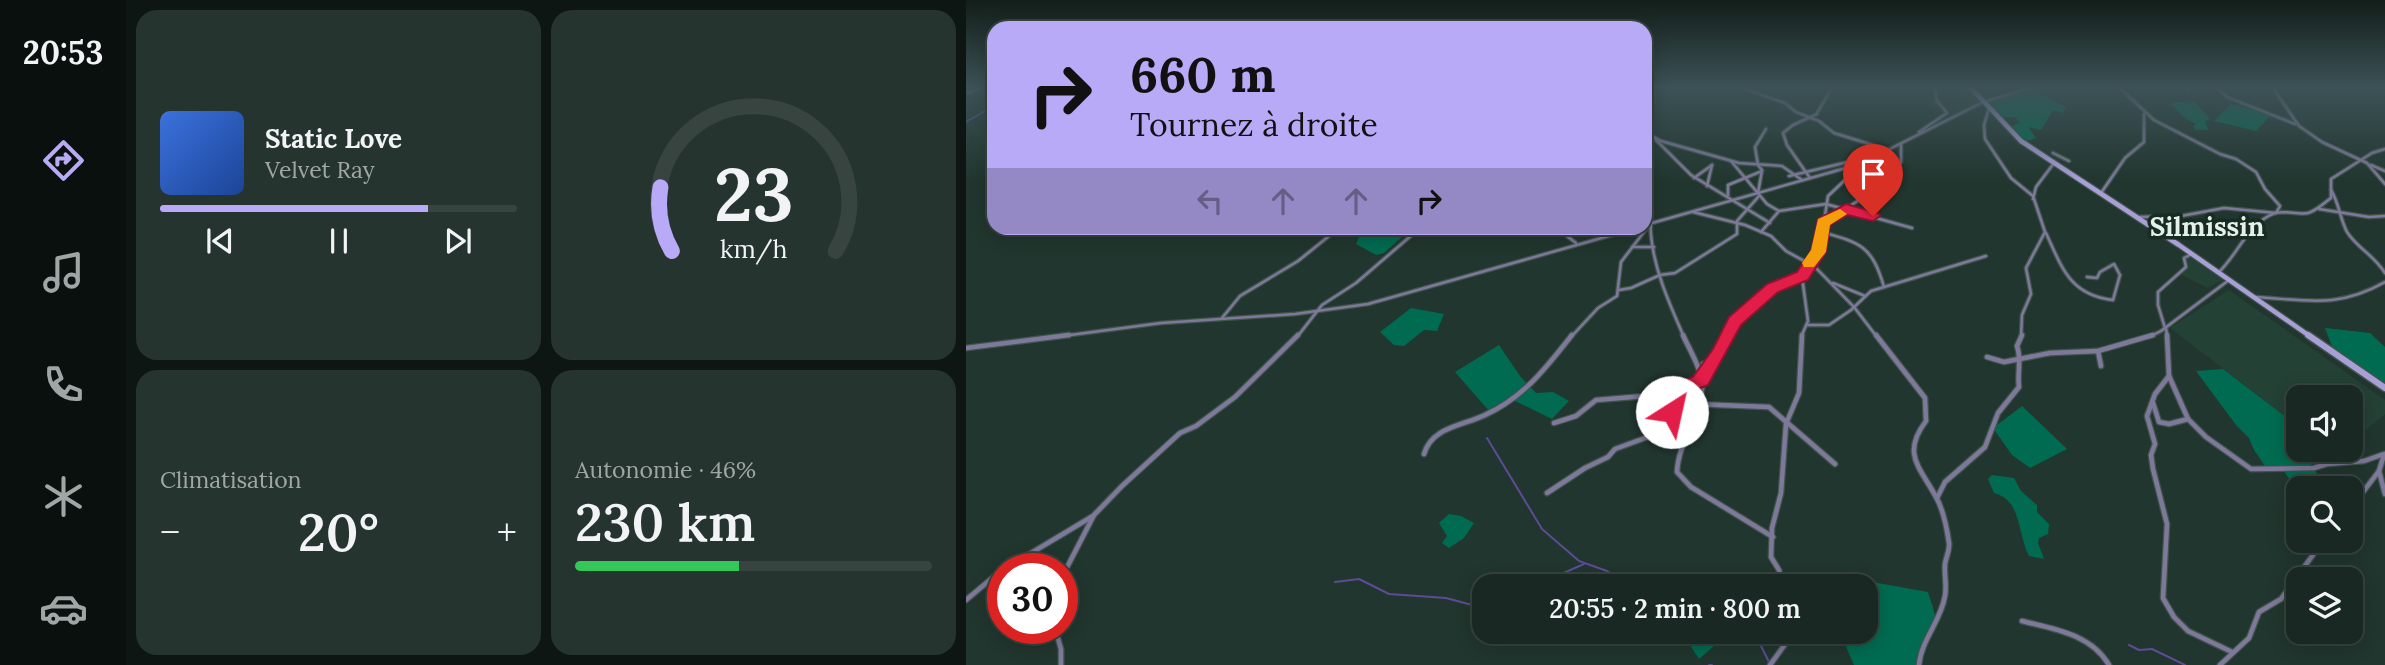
<!DOCTYPE html>
<html lang="fr">
<head>
<meta charset="utf-8">
<style>
	body { margin:0; font-family:Lora,serif; background:#26342f; color:#f1f3f6; height:100vh; display:flex; flex-direction:column; font-size:26px; white-space:nowrap }
	* { box-sizing:border-box; margin:0 }
	p { font-size:23px; color:#9fa6a5 }
	.icon { flex:none; width:38px; height:38px; fill:none; stroke:currentColor; stroke-width:2; stroke-linecap:round; stroke-linejoin:round }
	.map { position:relative; flex:1; overflow:hidden }
	.sheet { display:flex; flex-direction:column; gap:10px; padding:10px; background:#0e1613; width:840px }
	.sheet>* { flex:none }
	.top-card { position:absolute; left:21px; top:21px; width:665px; height:214px; border-radius:21px; box-shadow:0 4px 18px #0003,0 0 0 2px #374440; background:#b9aaf7; color:#111; overflow:hidden }
	.buttons { position:absolute; left:1320px; top:385px; display:grid; gap:14px }
	.buttons a { display:grid; place-items:center; width:77px; height:77px; border-radius:14px; background:#192822; box-shadow:0 4px 18px #0003,0 0 0 2px #374440; font-size:35px }
	.speed { position:absolute; left:21px; top:553px; display:flex; gap:14px; font-size:35px; font-weight:700; text-align:center }
	.speed>* { display:grid; place-content:center; width:91px; height:91px; border-radius:50%; background:#192822; box-shadow:0 4px 18px #0003,0 0 0 2px #374440; line-height:1 }
	.speed .limit { border:10px solid #d22; background:#fff; color:#111 }
	.pin { position:absolute; display:grid; place-items:center; width:60px; height:60px; color:#fff; margin:-72px -30px; border-radius:50% 50% 50% 0; rotate:-45deg; box-shadow:0 0 7px #0007 }
	.pin .icon { rotate:45deg }
	.me { position:absolute; width:77px; margin:-38px; rotate:35deg; stroke-linejoin:round; filter:drop-shadow(0 0 5px #0008) }
	.turn { display:flex; align-items:center; gap:24px; height:147px; padding:0 28px; font-size:32px }
	.turn .icon { width:91px; height:91px; stroke-width:2.5 }
	.turn b { display:block; font-size:49px; line-height:60px }
	.lanes { display:flex; align-items:center; height:66px; padding:0 28px; background:#0003; justify-content:center; gap:35px; direction:ltr }
	.lanes .off { opacity:.35 }
	.big { font-size:52px; font-weight:600; line-height:1.1 }
	.sheet .card { flex:1; display:flex; flex-direction:column; justify-content:center; gap:10px; min-width:0; padding:0 24px; border-radius:21px; background:#26342f }
	.sheet .dial { align-items:center; gap:0 }
	.dial svg { height:182px; overflow:visible; fill:none; stroke:#374440; stroke-width:7; stroke-linecap:round; text-anchor:middle }
	.dial text { fill:#f1f3f6; stroke:none }
	.song { display:flex; align-items:center; gap:21px }
	.cover { width:84px; height:84px; border-radius:10px; background:linear-gradient(135deg,hsl(220 70% 55%),hsl(220 70% 35%)) }
	.played { height:7px; border-radius:4px; background:linear-gradient(90deg,#b9aaf7 75%,#374440 75%) }
	.keys { display:flex; justify-content:space-around; direction:ltr }
	.heat { display:flex; justify-content:space-between; align-items:center; font-size:38px; direction:ltr }
	.charge { height:10px; border-radius:5px; background:linear-gradient(90deg,#34c759 46%,#374440 0) }
	.sheet .tiles { flex:1; display:grid; gap:10px; grid-template-columns:repeat(2,1fr) }
	.trip { position:absolute; left:506px; top:574px; width:406px; height:70px; border-radius:21px; background:#192822; box-shadow:0 4px 18px #0003,0 0 0 2px #374440; font-weight:600; line-height:70px; text-align:center }
	main { display:flex; flex:1; min-height:0 }
	.menu { display:flex; flex-direction:column; width:126px; justify-content:space-around; align-items:center; background:#0a100e; color:#9fa6a5 }
	.menu .icon { width:49px; height:49px }
	.menu .active { color:#b9aaf7 }
	.menu b { font-size:32px; color:#f1f3f6 }
	.map>svg:first-child { display:block }
	.built { fill:#244136 }
	.green { fill:#006b50 }
	.lines { fill:none; stroke-linecap:round; stroke-linejoin:round }
	.stream { stroke:#5d4b95; stroke-width:2 }
	.street-far1-casing { stroke:#40544c; stroke-width:5 }
	.street-casing { stroke:#40544c; stroke-width:7 }
	.secondary-far1-casing { stroke:#40544c; stroke-width:7 }
	.secondary-casing { stroke:#40544c; stroke-width:9 }
	.street-far1 { stroke:#7e789a; stroke-width:2.5 }
	.street { stroke:#7e789a; stroke-width:4.5 }
	.secondary-far1 { stroke:#a99fd7; stroke-width:4.5 }
	.secondary { stroke:#a99fd7; stroke-width:6 }
	.route { fill:#e11d48; stroke:#92132f; stroke-width:2 }
	.slow { fill:#f59e0b }
	.labels { text-anchor:middle; dominant-baseline:central; stroke-width:7; stroke-linejoin:round; paint-order:stroke }
	.quarter-label { font-size:26px; font-weight:bold; fill:#e4f1eb; stroke:#182c24 }
</style>
</head>
<body>
<main>
<nav class="menu">
<b>20:53</b>
<svg class="icon active" aria-label="directions" viewBox="0 0 24 24"><path d="M12 3l9 9-9 9-9-9zM9 14v-3h6M13 9l2 2-2 2"/></svg>
<svg class="icon" aria-label="music" viewBox="0 0 24 24"><path d="M9 18V5l10-2v13"/><circle cx="6" cy="18" r="3"/><circle cx="16" cy="16" r="3"/></svg>
<svg class="icon" aria-label="phone" viewBox="0 0 24 24"><path d="M5 4h4l2 5-3 2q2 4 5 5l2-3 5 2v4C11 20 4 13 5 4z"/></svg>
<svg class="icon" aria-label="climate" viewBox="0 0 24 24"><path d="M12 3v18M4 7l16 10M4 17L20 7"/></svg>
<svg class="icon" aria-label="car" viewBox="0 0 24 24"><path d="M5 17H2v-5l4-1 3-4h7l3 4 3 1v5h-3M9 17h6M6 11h13"/><circle cx="7" cy="17" r="2"/><circle cx="17" cy="17" r="2"/></svg>
</nav>
<section class="sheet">
<div class="tiles">
<div class="card">
<div class="song"><i class="cover"></i><div><b>Static Love</b><p>Velvet Ray</p></div></div>
<div class="played"></div>
<div class="keys"><svg class="icon" aria-label="previous" viewBox="0 0 24 24"><path d="M18 5L8 12l10 7zM5 5v14"/></svg><svg class="icon" aria-label="pause" viewBox="0 0 24 24"><path d="M8 5v14M16 5v14"/></svg><svg class="icon" aria-label="next" viewBox="0 0 24 24"><path d="M6 5l10 7-10 7zM19 5v14"/></svg></div>
</div>
<div class="card dial"><svg viewBox="0 0 100 80">
<path d="M14 69A42 42 0 1 1 86 69"/>
<path d="M14 69A42 42 0 0 1 9 41" stroke="#b9aaf7"/>
<text x="50" y="56" font-size="32" font-weight="700">23</text>
<text x="50" y="72" font-size="11">km/h</text>
</svg></div>
<div class="card"><p>Climatisation</p>
<div class="heat"><a>−</a><b class="big">20°</b><a>+</a></div>
</div>
<div class="card"><p>Autonomie · 46%</p><b class="big">230 km</b><div class="charge"></div></div>
</div>
</section>
<div class="map">
<svg width="1419" height="665" viewBox="0 0 1419 665">
	<rect width="100%" height="100%" fill="#21362e"/>
	<g class="built">
		<path d="M980,88H1005L1017,102L986,118L964,107L966,98H970L969,89L978,92Z"/>
		<path d="M1223,256L1257,280L1242,288L1212,273L1221,267L1219,258Z"/>
		<path d="M1263,290L1419,400V414L1384,443V397H1332V426L1204,328Z"/>
	</g>
	<g class="green">
		<path d="M1063,89L1100,107L1097,113L1087,110L1075,130L1062,127L1070,138L1061,141L1042,127L1054,123L1049,117C1035,120 1029,112 1020,102Z"/>
		<path d="M1228,101L1244,119L1239,121L1242,130H1229L1227,126L1230,124L1220,119L1204,103Z"/>
		<path d="M1265,104L1306,114L1290,131L1248,121Z"/>
		<path d="M411,228H446L418,253L410,255L390,244L393,237Z"/>
		<path d="M445,308L478,314L471,331L458,330L438,346L428,345L414,332Z"/>
		<path d="M1359,328L1404,333L1419,347V386L1368,352Z"/>
		<path d="M533,345L554,376L570,393L587,392L603,401L586,419L547,400L524,412L489,372Z"/>
		<path d="M1257,369L1332,426V450H1340L1344,463L1361,488H1332V492L1315,467L1299,466L1288,450L1283,438L1270,425L1230,371Z"/>
		<path d="M1056,406L1101,449L1064,468L1046,455L1027,428Z"/>
		<path d="M1026,475L1048,478L1055,491L1071,505V512L1083,524L1082,534L1073,538L1072,543L1078,559L1063,556C1051,533 1056,500 1028,493L1022,479Z"/>
		<path d="M483,514L495,516L508,523L498,538L483,548L476,543L481,536L473,523Z"/>
		<path d="M895,580L962,592C964,600 969,610 969,619C969,638 952,639 953,665H888L878,642L881,632H900V586H893Z"/>
		<path d="M728,632H764L733,659L720,639Z"/>
	</g>
	<g class="lines">
		<g class="stream">
			<path d="M0,122L28,106"/>
			<path d="M521,438L576,529L613,561L641,571L665,586"/>
			<path d="M369,582L393,579L423,594L480,598L506,605L518,601"/>
			<path d="M568,586L618,564"/>
			<path d="M783,632L791,638L803,662"/>
			<path d="M1163,645L1173,650L1186,649L1219,665"/>
			<path d="M743,665H746"/>
		</g>
		<g class="street-far1-casing">
			<g id="street-far1">
				<path d="M776,88L819,103L830,112L853,121L868,133L923,150"/>
				<path d="M1154,88L1188,120L1254,154L1270,159L1290,172L1299,189L1314,206L1310,213L1258,208L1215,216L1172,217"/>
				<path d="M1220,88L1222,90"/>
				<path d="M1251,88L1261,97L1329,124"/>
				<path d="M1307,88L1333,126L1356,142L1401,163L1419,184"/>
				<path d="M0,93L16,88"/>
				<path d="M1023,108L1018,125L1019,139L1045,178L1067,196L1079,232L1060,268L1065,294L1056,315L1055,337"/>
				<path d="M851,113L866,88"/>
				<path d="M679,125L684,135L695,141L773,163L816,166L836,180"/>
				<path d="M953,132L981,113L971,101L969,88"/>
				<path d="M690,140L725,175L804,223"/>
				<path d="M1087,153L1103,161"/>
				<path d="M765,161L801,204L813,211L860,204L946,228"/>
				<path d="M1405,165L1419,171"/>
				<path d="M823,176L903,157"/>
				<path d="M728,178L746,165"/>
				<path d="M844,178L821,145L817,133L827,125L851,114"/>
				<path d="M741,186L746,165"/>
				<path d="M1365,190C1373,203 1374,219 1381,232C1392,249 1407,254 1419,273"/>
				<path d="M679,193C691,211 683,216 685,235C688,270 704,305 718,337"/>
				<path d="M792,193L796,170L792,165L789,147L800,129"/>
				<path d="M1135,193L1159,158L1178,142V114"/>
				<path d="M762,195V185L796,171"/>
				<path d="M1067,199L1070,187L1088,163"/>
				<path d="M1353,209L1403,217L1419,216"/>
				<path d="M727,212L779,225L805,236L820,251L849,267L888,307"/>
				<path d="M858,223L890,202L931,169L935,162V145"/>
				<path d="M679,225L894,164L1017,102L1065,88"/>
				<path d="M583,228L597,233L610,243"/>
				<path d="M795,232L813,211"/>
				<path d="M856,232C895,243 906,246 918,287"/>
				<path d="M1080,233C1096,268 1104,295 1147,300L1154,275L1148,264L1134,272L1131,278L1121,277"/>
				<path d="M666,247H688"/>
				<path d="M1253,272C1272,254 1282,223 1309,213C1319,210 1332,215 1342,213C1350,211 1358,203 1365,198V179L1406,153L1419,149"/>
				<path d="M867,283L899,296"/>
				<path d="M653,290L665,288L694,275L709,273L771,234V221L793,196"/>
				<path d="M1289,297C1341,300 1371,309 1419,282"/>
				<path d="M888,307L911,337"/>
				<path d="M256,318L274,296L332,261L373,228"/>
				<path d="M842,325H863L885,310L905,291L1020,256"/>
				<path d="M1199,328L1192,305V292L1220,267L1218,258L1226,254"/>
				<path d="M1200,328L1201,337"/>
				<path d="M89,337L195,323L329,314L402,304L671,228"/>
				<path d="M331,337L356,305L390,283L454,228"/>
				<path d="M605,337L632,308L651,296L655,262L684,224"/>
				<path d="M761,337C777,306 804,288 836,276"/>
				<path d="M835,337L842,321L836,277L854,248L862,196L898,162"/>
				<path d="M1183,337L1195,331L1263,280"/>
			</g>
		</g>
		<g class="street-casing">
			<g id="street">
				<path d="M717,335C723,349 734,366 736,381C739,405 712,442 711,472L725,487L807,537"/>
				<path d="M910,335L959,398L960,421C935,454 954,467 970,497C977,509 981,529 983,543C984,550 980,557 979,564C978,574 981,585 979,596C975,621 955,640 953,665"/>
				<path d="M1201,335L1203,376L1189,394L1181,416L1189,444L1185,455L1187,469L1201,524L1197,598L1208,617L1222,631L1266,652"/>
				<path d="M0,348L103,335"/>
				<path d="M1021,357L1038,362L1084,353L1132,351"/>
				<path d="M1135,366L1132,351L1187,335"/>
				<path d="M738,373L737,364L746,362"/>
				<path d="M735,376L753,354L762,335"/>
				<path d="M1203,376L1222,419L1240,437L1285,469L1348,468L1361,464L1398,461L1418,454"/>
				<path d="M704,394L727,404L803,407L869,464"/>
				<path d="M1187,403L1193,422L1203,424L1222,419"/>
				<path d="M588,423L610,416L630,400L704,394L736,381"/>
				<path d="M458,454C466,427 496,426 519,415C558,397 580,368 606,335"/>
				<path d="M1413,471L1419,494"/>
				<path d="M581,493L619,468L642,457L649,449L690,434L697,418L707,411L721,386"/>
				<path d="M971,498L979,482L1019,447L1032,413L1053,387C1051,372 1056,360 1051,346L1056,335"/>
				<path d="M1384,509L1413,471L1418,455"/>
				<path d="M50,562L127,516"/>
				<path d="M37,569L49,559"/>
				<path d="M96,577L128,515L156,486L214,433L230,426L269,397L332,335"/>
				<path d="M817,586L813,570L805,557L806,528L815,493L820,424L833,393L836,335"/>
				<path d="M0,600L37,569"/>
				<path d="M1056,621C1088,629 1125,634 1143,665"/>
				<path d="M89,628L95,649V665"/>
				<path d="M804,665L828,632"/>
				<path d="M1254,665L1283,638L1293,612L1315,599L1357,541"/>
			</g>
		</g>
		<g class="secondary-far1-casing">
			<path id="secondary-far1" d="M1005,88L1055,141L1213,245L1345,337"/>
		</g>
		<g class="secondary-casing">
			<path id="secondary" d="M1342,335L1419,388"/>
		</g>
		<use href="#street-far1" class="street-far1"/>
		<use href="#street" class="street"/>
		<use href="#secondary-far1" class="secondary-far1"/>
		<use href="#secondary" class="secondary"/>
	</g>
	<linearGradient id="sky" x2="0" y2="1"><stop stop-color="#121e19"/><stop offset="0.48" stop-color="#3d5257"/><stop offset="1" stop-color="#3d5257" stop-opacity="0"/></linearGradient>
	<rect width="1419" height="182" fill="url(#sky)"/>
	<path class="route" d="M880,204L912,213L914,216L907,221L882,215L864,225L860,252L842,280L812,292L775,325L742,385L727,391L712,417L706,419L700,417L698,412L715,381L727,377L747,349L763,317L801,284L831,272L845,251L852,219Z"/>
	<path class="slow" d="M874,209L881,214L864,225L860,252L848,267H838L836,263L845,250L852,219Z"/>
	<g class="labels">
		<g class="quarter-label">
			<text x="1241" y="226">Silmissin</text>
		</g>
	</g>
</svg>
<div class="buttons">
<a><svg class="icon" aria-label="sound" viewBox="0 0 24 24"><path d="M4 9h4l5-4v14l-5-4H4zM17 9q2 3 0 6"/></svg></a>
<a><svg class="icon" aria-label="search" viewBox="0 0 24 24"><circle cx="10" cy="10" r="6"/><path d="M15 15l6 6"/></svg></a>
<a><svg class="icon" aria-label="layers" viewBox="0 0 24 24"><path d="M12 4l9 5-9 5-9-5zM3 14l9 5 9-5"/></svg></a>
</div>
<div class="speed"><div class="limit">30</div></div>
<div class="pin" style="left:907px;top:216px;background:#d93025"><svg class="icon" aria-label="arrive" viewBox="0 0 24 24"><path d="M6 21V4h12l-3 4 3 4H6"/></svg></div>
<svg class="me" style="left:706px;top:412px" viewBox="-20 -20 40 40"><circle r="19" fill="#fff"/><path d="M0-13L10 11 0 6-10 11z" fill="#e11d48"/></svg>
<div class="trip">20:55 · 2 min · 800 m</div>
<div class="top-card">
<div class="turn"><svg class="icon" aria-label="right" viewBox="0 0 24 24"><path d="M7 20v-9h11M14 6l5 5-5 5"/></svg><div><b>660 m</b>Tournez à droite</div></div>
<div class="lanes"><svg class="icon off" aria-label="left" viewBox="0 0 24 24"><path d="M17 20v-9H6M10 6l-5 5 5 5"/></svg><svg class="icon off" aria-label="ahead" viewBox="0 0 24 24"><path d="M12 20V5M6 11l6-6 6 6"/></svg><svg class="icon off" aria-label="ahead" viewBox="0 0 24 24"><path d="M12 20V5M6 11l6-6 6 6"/></svg><svg class="icon" aria-label="right" viewBox="0 0 24 24"><path d="M7 20v-9h11M14 6l5 5-5 5"/></svg></div>
</div>
</div>
</main>
</body>
</html>
